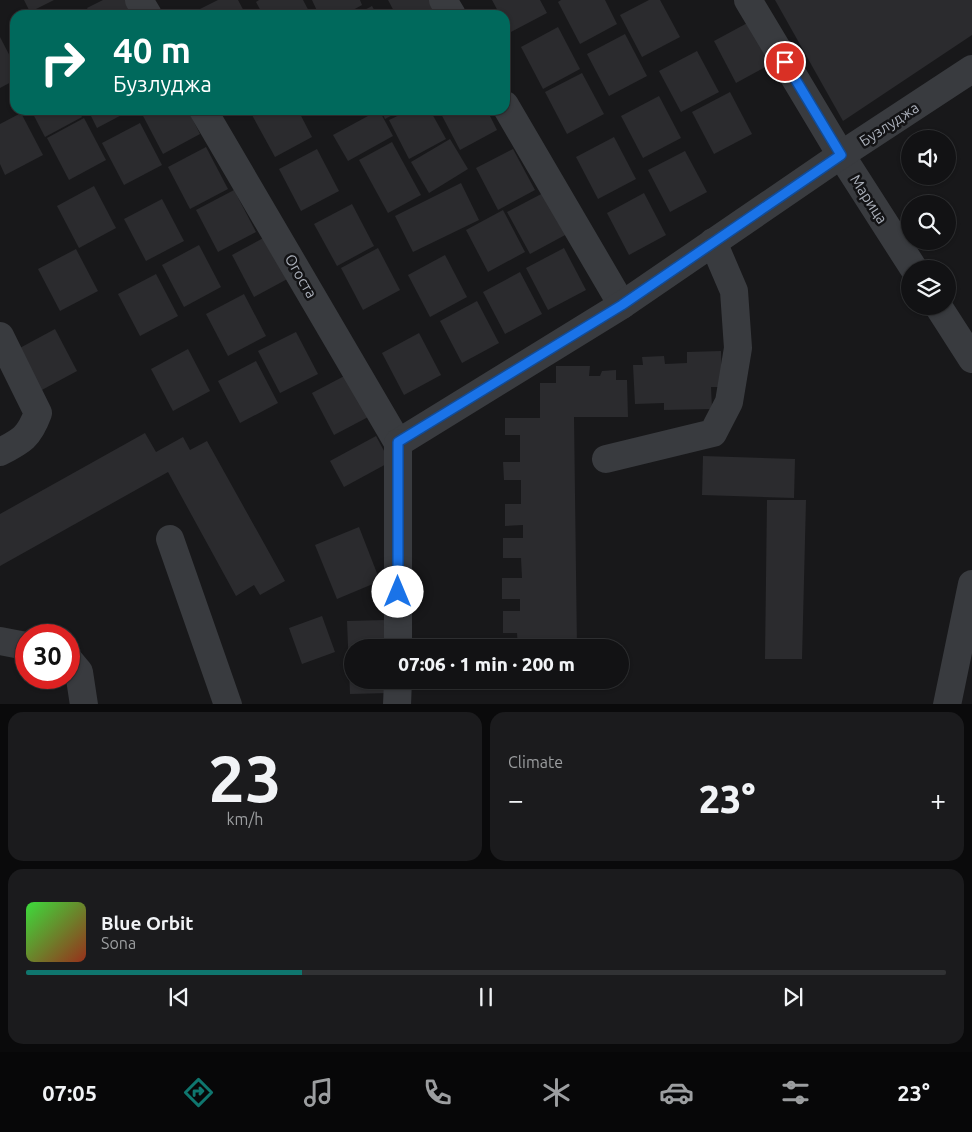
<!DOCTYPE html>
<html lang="en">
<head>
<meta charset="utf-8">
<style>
	body { margin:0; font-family:Ubuntu,sans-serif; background:#1b1b1d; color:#f1f3f6; height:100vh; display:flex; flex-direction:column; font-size:19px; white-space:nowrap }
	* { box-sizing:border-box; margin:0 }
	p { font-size:16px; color:#9c9ea0 }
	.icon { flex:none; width:28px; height:28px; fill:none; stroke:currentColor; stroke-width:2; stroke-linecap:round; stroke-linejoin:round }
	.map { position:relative; height:704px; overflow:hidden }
	.sheet { display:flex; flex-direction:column; gap:8px; padding:8px; background:#0a0a0b; flex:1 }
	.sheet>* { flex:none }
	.hud { position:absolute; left:10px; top:10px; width:500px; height:105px; border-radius:15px; box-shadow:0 1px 4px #0004,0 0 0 1px #313234; background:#00695c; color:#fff; overflow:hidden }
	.buttons { position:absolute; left:901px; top:130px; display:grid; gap:10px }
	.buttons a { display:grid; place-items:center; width:55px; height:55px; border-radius:50%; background:#121214; box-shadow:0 1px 4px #0004,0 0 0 1px #313234; font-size:25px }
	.speed { position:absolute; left:15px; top:624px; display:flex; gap:10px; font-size:25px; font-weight:700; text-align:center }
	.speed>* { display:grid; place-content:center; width:65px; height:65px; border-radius:50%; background:#121214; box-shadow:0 1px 4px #0004,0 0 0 1px #313234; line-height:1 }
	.speed .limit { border:8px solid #d22; background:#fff; color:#111 }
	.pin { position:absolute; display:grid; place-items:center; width:42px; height:42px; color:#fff; margin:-21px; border:2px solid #fff; border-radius:50%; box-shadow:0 1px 5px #0007 }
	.me { position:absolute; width:55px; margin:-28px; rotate:0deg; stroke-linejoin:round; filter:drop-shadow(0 0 4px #0008) }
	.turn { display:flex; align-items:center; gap:18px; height:105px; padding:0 20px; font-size:22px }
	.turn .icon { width:65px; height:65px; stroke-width:2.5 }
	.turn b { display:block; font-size:35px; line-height:42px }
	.big { font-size:38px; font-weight:800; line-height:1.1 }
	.sheet .tile { flex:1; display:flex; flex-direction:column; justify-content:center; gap:8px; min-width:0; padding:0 18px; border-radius:15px; background:#1b1b1d }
	.sheet .dial { align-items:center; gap:0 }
	.dial b { font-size:65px; line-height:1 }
	.song { display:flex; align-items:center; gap:15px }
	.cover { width:60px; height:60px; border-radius:8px; background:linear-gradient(135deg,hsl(120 70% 55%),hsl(10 70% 35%)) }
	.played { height:5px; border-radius:2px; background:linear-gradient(90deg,#0f766e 30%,#313234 30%) }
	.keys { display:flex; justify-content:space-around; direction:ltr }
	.heat { display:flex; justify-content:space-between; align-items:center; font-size:28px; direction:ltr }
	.sheet .tiles { flex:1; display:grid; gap:8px; grid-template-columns:1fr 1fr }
	.tile:last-child { grid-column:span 2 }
	.trip { position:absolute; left:344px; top:639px; width:285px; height:50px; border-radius:25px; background:#121214; box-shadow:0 1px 4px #0004,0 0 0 1px #313234; font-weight:800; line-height:50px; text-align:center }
	.menu { display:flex; height:80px; justify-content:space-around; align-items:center; background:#070708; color:#9c9ea0 }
	.menu .icon { width:35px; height:35px }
	.menu .active { color:#0f766e }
	.menu b { font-size:22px; color:#f1f3f6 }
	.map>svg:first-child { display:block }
	.building { fill:#2b2b2e }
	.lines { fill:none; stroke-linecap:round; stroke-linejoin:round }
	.minor { stroke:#393b3f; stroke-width:28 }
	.route-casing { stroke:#114b97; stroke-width:12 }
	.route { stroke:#1a73e8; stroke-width:9 }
	.labels { text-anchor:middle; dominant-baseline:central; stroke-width:5; stroke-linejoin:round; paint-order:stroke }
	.street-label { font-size:15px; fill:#abb0ba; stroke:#131315 }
</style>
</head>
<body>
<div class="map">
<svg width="972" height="705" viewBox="0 0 972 705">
	<rect width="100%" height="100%" fill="#18181a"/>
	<g class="building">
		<path d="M24,0H54L30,12Z"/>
		<path d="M103,0H131L139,15H91L87,8Z"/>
		<path d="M218,0H238L246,15H198L196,11Z"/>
		<path d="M259,0H303L311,15H263L256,2Z"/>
		<path d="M312,0H360L362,5L344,15H319Z"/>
		<path d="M388,0H436L444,15H396Z"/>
		<path d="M492,0H540L547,13L509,33L505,25V15H500Z"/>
		<path d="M561,0H605L617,24L580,44L558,2Z"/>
		<path d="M649,0H660L680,37L642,57L620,15Z"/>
		<path d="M775,0H972V35L843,121Z"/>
		<path d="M372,6L377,15H355Z"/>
		<path d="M751,21L773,63L736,83L714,41Z"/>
		<path d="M558,27L580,69L543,89L521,47Z"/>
		<path d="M625,34L647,76L609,96L587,54Z"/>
		<path d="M0,37L15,66V80L0,88Z"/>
		<path d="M697,51L719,92L681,112L659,71Z"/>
		<path d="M582,73L604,114L567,134L545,92Z"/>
		<path d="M730,92L752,134L714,154L692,112Z"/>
		<path d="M659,96L681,138L643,158L621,116Z"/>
		<path d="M31,110H78L82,117L45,137Z"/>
		<path d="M88,110H131L97,128Z"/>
		<path d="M144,110H188L200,134L163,154L141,112Z"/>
		<path d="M262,110H298L312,137L275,157L252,115Z"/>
		<path d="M379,110L393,136L348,161L333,135Z"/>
		<path d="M381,110H402L385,119Z"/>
		<path d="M410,110H430L446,139L409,159L389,120Z"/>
		<path d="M439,110H487L497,130L460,150Z"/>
		<path d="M21,113L43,155L5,175L0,164V124Z"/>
		<path d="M84,118L106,160L69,180L47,138Z"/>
		<path d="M140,123L162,165L124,185L102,143Z"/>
		<path d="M614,137L636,179L598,199L576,157Z"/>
		<path d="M450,139L468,169L429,193L411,162Z"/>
		<path d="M392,142L421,195L388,213L359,160Z"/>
		<path d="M206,147L228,189L190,209L168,167Z"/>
		<path d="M317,149L339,191L301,211L279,169Z"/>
		<path d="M513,149L535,190L498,210L476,168Z"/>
		<path d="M685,151L707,192L670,212L648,170Z"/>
		<path d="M461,183L479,220L413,252L395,216Z"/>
		<path d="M94,186L116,228L79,248L57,206Z"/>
		<path d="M234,190L256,232L218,252L196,210Z"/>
		<path d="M545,192L567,234L530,254L507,212Z"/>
		<path d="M644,193L666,235L629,255L607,213Z"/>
		<path d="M162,199L184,241L146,261L124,219Z"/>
		<path d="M352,204L374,246L337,266L314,224Z"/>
		<path d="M503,210L525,252L488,272L466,230Z"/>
		<path d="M269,235L291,277L254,297L232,255Z"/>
		<path d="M199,245L221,287L184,307L162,265Z"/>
		<path d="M378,248L400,290L363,310L341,268Z"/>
		<path d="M564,248L586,290L548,310L526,268Z"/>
		<path d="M76,249L98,291L60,311L38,269Z"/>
		<path d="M445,255L467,297L430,317L408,275Z"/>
		<path d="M520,272L542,314L505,334L483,292Z"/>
		<path d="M156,274L178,316L140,336L118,294Z"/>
		<path d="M244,294L266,336L228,356L206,314Z"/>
		<path d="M477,301L499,343L462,363L440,321Z"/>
		<path d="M55,329L77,371L40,391L18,349Z"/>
		<path d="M296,332L318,374L280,393L258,351Z"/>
		<path d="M419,333L441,375L404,395L382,353Z"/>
		<path d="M188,349L210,391L173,411L151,369Z"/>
		<path d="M721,351L722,387H711L712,409L664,410V403L635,404L633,365H643L642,357L664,356L665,364L687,363V352Z"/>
		<path d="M256,361L278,403L240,423L218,381Z"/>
		<path d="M556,366H590L589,376H600L602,371L616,370V380H627L628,417H574L577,648H518L517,633H503V611H520V599H502V578H522L521,558H503V538H523V525L505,526V504H521V480H504L503,462H520V435H505V418H540V383H556Z"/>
		<path d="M350,373L372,415L334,435L312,393Z"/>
		<path d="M145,433L156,452L183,437L190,450L207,441L285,581L260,595L254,585L236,596L168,472L0,566V514Z"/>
		<path d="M376,436L390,462L344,487L330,461Z"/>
		<path d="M703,456L795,459L794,498L702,495Z"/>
		<path d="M767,500H806L802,659H765Z"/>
		<path d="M359,527L380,581L337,599L315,545Z"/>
		<path d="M322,616L335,652L302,664L289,628Z"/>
		<path d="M386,620L387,648H352V680H388L389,693L350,694L347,621Z"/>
	</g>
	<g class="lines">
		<g class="minor">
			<path d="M139,0L148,15"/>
			<path d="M443,0L452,15"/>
			<path d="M748,0L841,155L914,269"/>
			<path d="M505,105L622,305"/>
			<path d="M203,110L398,443"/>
			<path d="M938,306L972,359"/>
			<path d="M0,336L38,413C29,437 22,441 0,452"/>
			<path d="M398,443L622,305L841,155L972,69"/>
			<path d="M606,459L713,433L729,402L738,348L734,291L713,242"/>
			<path d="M170,539L228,705"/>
			<path d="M0,641L26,646"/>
			<path d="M398,648V443"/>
			<path d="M69,660L79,672L84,705"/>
			<path d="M397,705L398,680"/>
			<path d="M947,705L972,584"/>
		</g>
	</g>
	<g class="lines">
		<g class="route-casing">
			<path id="route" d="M398,592V442L622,305L841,155L785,62"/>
		</g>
		<use href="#route" class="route"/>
	</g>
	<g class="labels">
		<g class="street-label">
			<text transform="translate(889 124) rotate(-33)">Бузлуджа</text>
			<text transform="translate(869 199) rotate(57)">Марица</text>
			<text transform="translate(301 276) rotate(60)">Огоста</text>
		</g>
	</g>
</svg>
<div class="buttons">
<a><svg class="icon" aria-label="sound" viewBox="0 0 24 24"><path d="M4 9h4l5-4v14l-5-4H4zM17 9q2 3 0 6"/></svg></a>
<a><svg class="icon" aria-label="search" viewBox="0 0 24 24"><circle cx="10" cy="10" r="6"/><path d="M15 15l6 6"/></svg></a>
<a><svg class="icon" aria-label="layers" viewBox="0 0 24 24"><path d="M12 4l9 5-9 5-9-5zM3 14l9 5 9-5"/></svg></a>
</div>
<div class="speed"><div class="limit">30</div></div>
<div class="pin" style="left:785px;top:62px;background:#d93025"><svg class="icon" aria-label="arrive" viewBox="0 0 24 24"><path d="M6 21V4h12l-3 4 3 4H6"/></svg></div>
<svg class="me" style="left:398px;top:592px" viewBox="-20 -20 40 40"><circle r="19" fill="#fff"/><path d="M0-13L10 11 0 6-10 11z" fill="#1a73e8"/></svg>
<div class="trip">07:06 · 1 min · 200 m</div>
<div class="hud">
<div class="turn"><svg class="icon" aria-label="right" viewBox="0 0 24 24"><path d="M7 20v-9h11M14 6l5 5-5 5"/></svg><div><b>40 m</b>Бузлуджа</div></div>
</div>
</div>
<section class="sheet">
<div class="tiles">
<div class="tile dial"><b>23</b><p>km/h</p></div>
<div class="tile"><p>Climate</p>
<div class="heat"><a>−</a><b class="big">23°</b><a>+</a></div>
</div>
<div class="tile">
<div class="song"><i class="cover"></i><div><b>Blue Orbit</b><p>Sona</p></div></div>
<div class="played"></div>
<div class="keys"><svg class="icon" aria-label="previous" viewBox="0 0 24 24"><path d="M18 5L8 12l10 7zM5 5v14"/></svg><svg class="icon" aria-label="pause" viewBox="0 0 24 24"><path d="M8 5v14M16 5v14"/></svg><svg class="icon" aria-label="next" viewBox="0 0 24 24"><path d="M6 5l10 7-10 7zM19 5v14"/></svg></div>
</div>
</div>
</section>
<nav class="menu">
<b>07:05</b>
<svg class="icon active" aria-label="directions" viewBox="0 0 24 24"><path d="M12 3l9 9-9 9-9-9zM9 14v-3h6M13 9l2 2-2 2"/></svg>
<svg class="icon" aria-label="music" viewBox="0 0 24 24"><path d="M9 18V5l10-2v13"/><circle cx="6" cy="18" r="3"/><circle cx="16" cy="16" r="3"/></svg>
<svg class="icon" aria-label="phone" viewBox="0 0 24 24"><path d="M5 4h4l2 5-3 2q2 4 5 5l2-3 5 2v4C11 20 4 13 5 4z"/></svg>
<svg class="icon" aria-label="climate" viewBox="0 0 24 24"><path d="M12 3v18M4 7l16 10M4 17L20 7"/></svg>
<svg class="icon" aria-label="car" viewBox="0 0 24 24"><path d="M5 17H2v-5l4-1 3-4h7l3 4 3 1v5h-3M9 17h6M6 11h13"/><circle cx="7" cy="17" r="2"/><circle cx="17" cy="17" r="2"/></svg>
<svg class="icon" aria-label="filters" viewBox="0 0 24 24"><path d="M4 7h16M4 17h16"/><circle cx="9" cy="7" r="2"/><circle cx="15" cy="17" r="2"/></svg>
<b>23°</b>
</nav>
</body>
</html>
